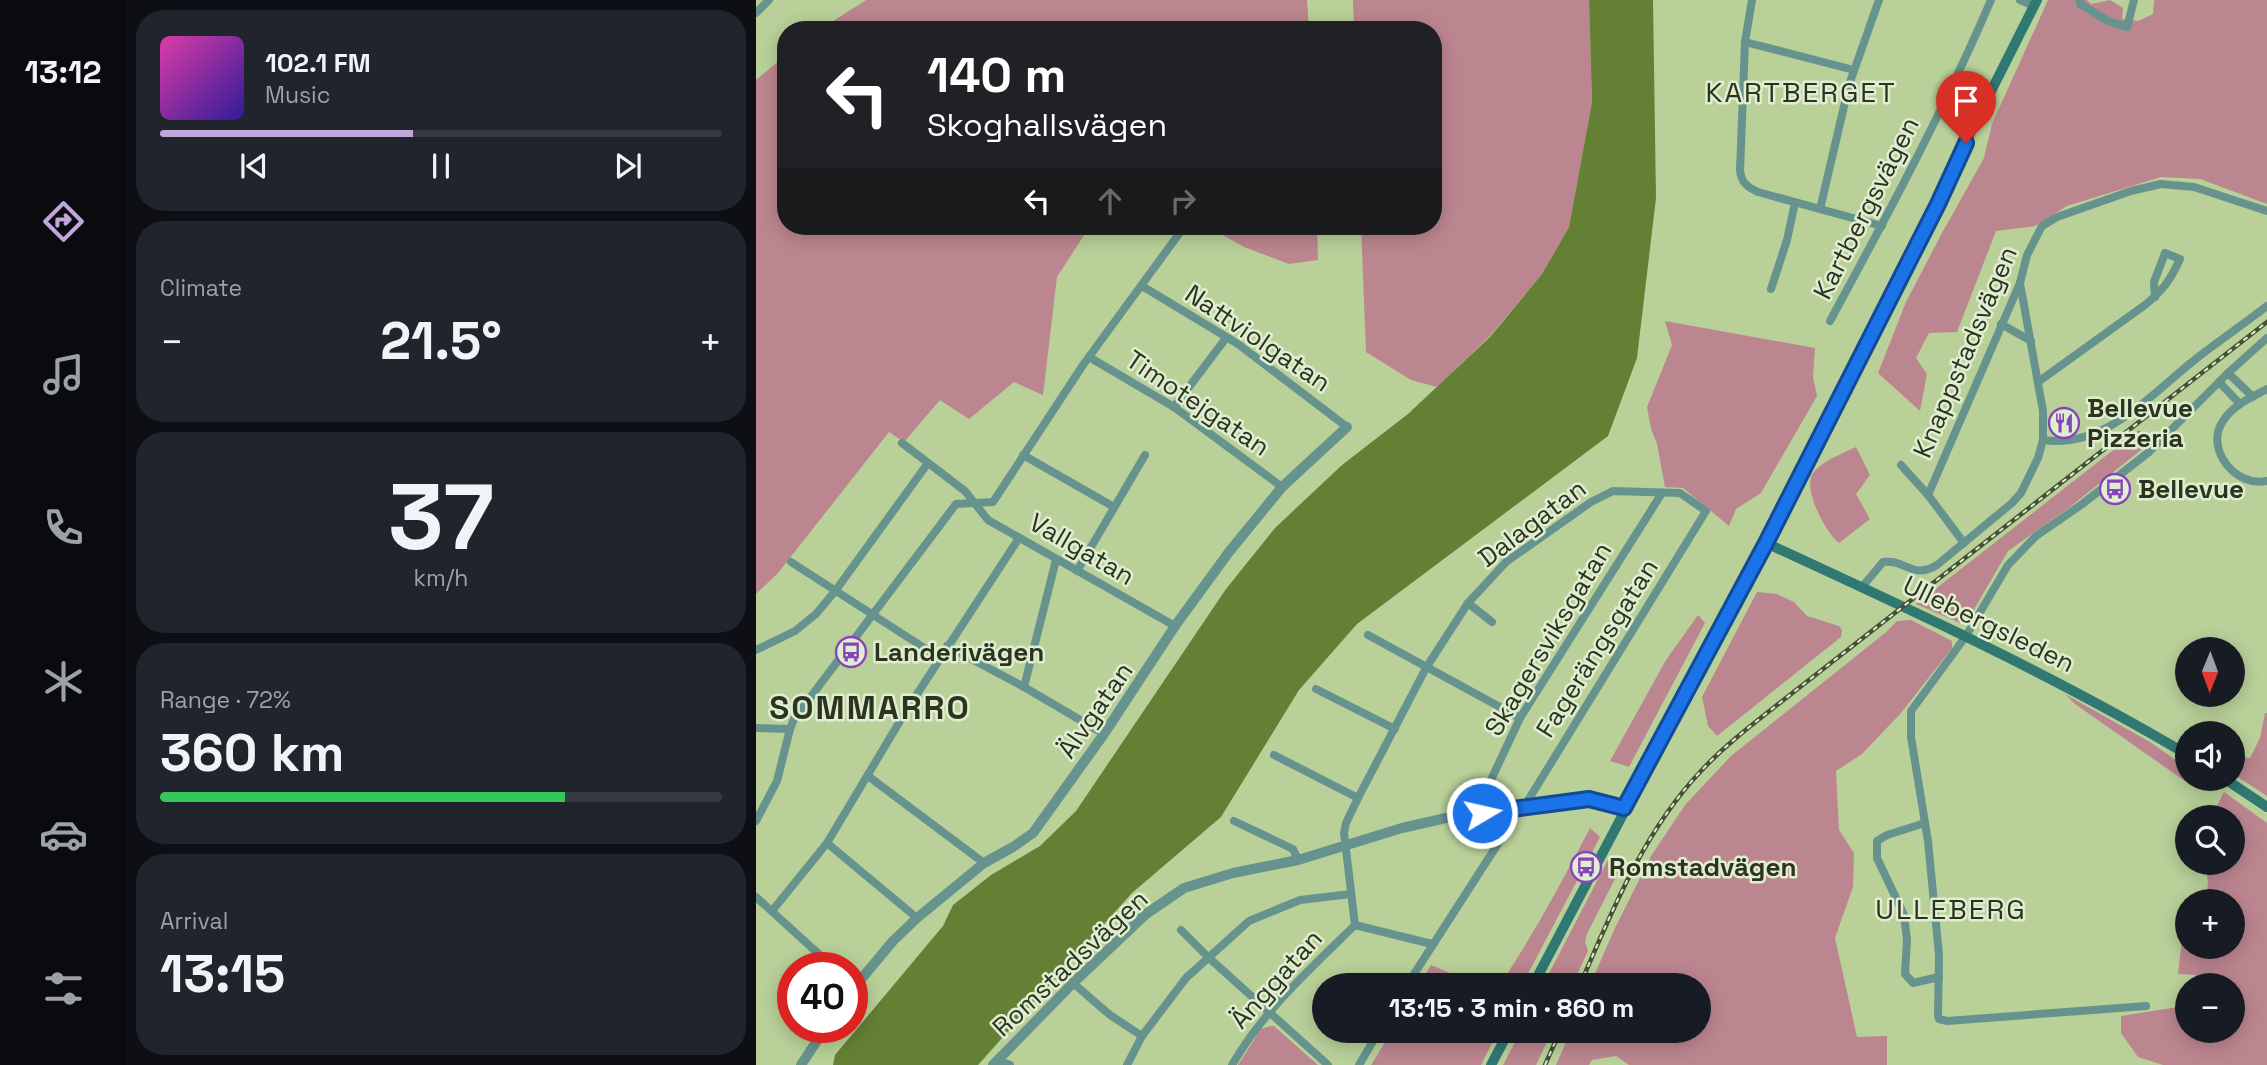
<!DOCTYPE html>
<html lang="en">
<head>
<meta charset="utf-8">
<style>
	body { margin:0; font-family:"Space Grotesk",sans-serif; background:#20242c; color:#f1f3f6; height:100vh; display:flex; flex-direction:column; font-size:26px; white-space:nowrap }
	* { box-sizing:border-box; margin:0 }
	p { font-size:23px; color:#9ea1a6 }
	.icon { flex:none; width:38px; height:38px; fill:none; stroke:currentColor; stroke-width:2; stroke-linecap:round; stroke-linejoin:round }
	.map { position:relative; flex:1; overflow:hidden }
	.panel { display:flex; flex-direction:column; gap:10px; padding:10px; background:#0d0f14; width:630px }
	.panel>* { flex:none }
	.banner { position:absolute; left:21px; top:21px; width:665px; height:214px; border-radius:28px; box-shadow:0 4px 18px #0003; background:#202124; color:#fff; overflow:hidden }
	.needle { width:46px; rotate:181deg }
	.controls { position:absolute; left:1419px; top:637px; display:grid; gap:14px }
	.controls a { display:grid; place-items:center; width:70px; height:70px; border-radius:50%; background:#171b24; box-shadow:0 4px 18px #0003; font-size:35px }
	.speed { position:absolute; left:21px; top:952px; display:flex; gap:14px; font-size:35px; font-weight:700; text-align:center }
	.speed>* { display:grid; place-content:center; width:91px; height:91px; border-radius:50%; background:#171b24; box-shadow:0 4px 18px #0003; line-height:1 }
	.speed .limit { border:10px solid #d22; background:#fff; color:#111 }
	.pin { position:absolute; display:grid; place-items:center; width:60px; height:60px; color:#fff; margin:-72px -30px; border-radius:50% 50% 50% 0; rotate:-45deg; box-shadow:0 0 7px #0007 }
	.pin .icon { rotate:45deg }
	.me { position:absolute; width:77px; margin:-38px; rotate:81deg; stroke-linejoin:round; filter:drop-shadow(0 0 5px #0008) }
	.turn { display:flex; align-items:center; gap:24px; height:147px; padding:0 35px; font-size:32px }
	.turn .icon { width:91px; height:91px; stroke-width:2.5 }
	.turn b { display:block; font-size:49px; line-height:60px }
	.lanes { display:flex; align-items:center; height:66px; padding:0 35px; background:#0003; justify-content:center; gap:35px; direction:ltr }
	.lanes .off { opacity:.35 }
	.big { font-size:52px; font-weight:600; line-height:1.1 }
	.panel .tile { flex:1; display:flex; flex-direction:column; justify-content:center; gap:10px; min-width:0; padding:0 24px; border-radius:28px; background:#20242c }
	.panel .dial { align-items:center; gap:0 }
	.dial b { font-size:91px; line-height:1 }
	.song { display:flex; align-items:center; gap:21px }
	.cover { width:84px; height:84px; border-radius:10px; background:linear-gradient(135deg,hsl(320 70% 55%),hsl(250 70% 35%)) }
	.played { height:7px; border-radius:4px; background:linear-gradient(90deg,#c1a5db 45%,#363941 45%) }
	.keys { display:flex; justify-content:space-around; direction:ltr }
	.heat { display:flex; justify-content:space-between; align-items:center; font-size:38px; direction:ltr }
	.charge { height:10px; border-radius:5px; background:linear-gradient(90deg,#34c759 72%,#363941 0) }
	.trip { position:absolute; left:556px; top:973px; width:399px; height:70px; border-radius:35px; background:#171b24; box-shadow:0 4px 18px #0003; font-weight:600; line-height:70px; text-align:center }
	main { display:flex; flex:1; min-height:0 }
	.dock { display:flex; flex-direction:column; width:126px; justify-content:space-around; align-items:center; background:#090b0e; color:#9ea1a6 }
	.dock .icon { width:49px; height:49px }
	.dock .on { color:#c1a5db }
	.dock b { font-size:32px; color:#f1f3f6 }
	.map>svg:first-child { display:block }
	.green { fill:#bc8690 }
	.water { fill:#638035 }
	.lines { fill:none; stroke-linecap:round; stroke-linejoin:round }
	.minor { stroke:#67938e; stroke-width:8 }
	.tertiary { stroke:#67938e; stroke-width:10 }
	.secondary { stroke:#2f7972; stroke-width:10 }
	.rail-casing { stroke:#455034; stroke-width:4.5 }
	.rail { stroke:#e0edd1; stroke-width:2; stroke-dasharray:5; stroke-linecap:butt }
	.route-casing { stroke:#114b97; stroke-width:18 }
	.route { stroke:#1a73e8; stroke-width:12 }
	.labels { text-anchor:middle; dominant-baseline:central; stroke-width:5; stroke-linejoin:round; paint-order:stroke }
	.street-label { font-size:26px; fill:#2b341e; stroke:#e0edd1 }
	.poi-label { font-size:26px; font-weight:bold; fill:#2b341e; stroke:#e0edd1; text-anchor:start }
	.neighbourhood-label { font-size:28px; letter-spacing:2px; fill:#2b341e; stroke:#e0edd1 }
	.district-label { font-size:33px; font-weight:bold; letter-spacing:2px; fill:#2b341e; stroke:#e0edd1 }
</style>
</head>
<body>
<main>
<nav class="dock">
<b>13:12</b>
<svg class="icon on" aria-label="directions" viewBox="0 0 24 24"><path d="M12 3l9 9-9 9-9-9zM9 14v-3h6M13 9l2 2-2 2"/></svg>
<svg class="icon" aria-label="music" viewBox="0 0 24 24"><path d="M9 18V5l10-2v13"/><circle cx="6" cy="18" r="3"/><circle cx="16" cy="16" r="3"/></svg>
<svg class="icon" aria-label="phone" viewBox="0 0 24 24"><path d="M5 4h4l2 5-3 2q2 4 5 5l2-3 5 2v4C11 20 4 13 5 4z"/></svg>
<svg class="icon" aria-label="climate" viewBox="0 0 24 24"><path d="M12 3v18M4 7l16 10M4 17L20 7"/></svg>
<svg class="icon" aria-label="car" viewBox="0 0 24 24"><path d="M5 17H2v-5l4-1 3-4h7l3 4 3 1v5h-3M9 17h6M6 11h13"/><circle cx="7" cy="17" r="2"/><circle cx="17" cy="17" r="2"/></svg>
<svg class="icon" aria-label="filters" viewBox="0 0 24 24"><path d="M4 7h16M4 17h16"/><circle cx="9" cy="7" r="2"/><circle cx="15" cy="17" r="2"/></svg>
</nav>
<section class="panel">
<div class="tile">
<div class="song"><i class="cover"></i><div><b>102.1 FM</b><p>Music</p></div></div>
<div class="played"></div>
<div class="keys"><svg class="icon" aria-label="previous" viewBox="0 0 24 24"><path d="M18 5L8 12l10 7zM5 5v14"/></svg><svg class="icon" aria-label="pause" viewBox="0 0 24 24"><path d="M8 5v14M16 5v14"/></svg><svg class="icon" aria-label="next" viewBox="0 0 24 24"><path d="M6 5l10 7-10 7zM19 5v14"/></svg></div>
</div>
<div class="tile"><p>Climate</p>
<div class="heat"><a>−</a><b class="big">21.5°</b><a>+</a></div>
</div>
<div class="tile dial"><b>37</b><p>km/h</p></div>
<div class="tile"><p>Range · 72%</p><b class="big">360 km</b><div class="charge"></div></div>
<div class="tile"><p>Arrival</p><b class="big">13:15</b></div>
</section>
<div class="map">
<svg width="1511" height="1065" viewBox="0 0 1511 1065">
	<rect width="100%" height="100%" fill="#b9d199"/>
	<g class="green">
		<path d="M110,0H551L553,30H63Z"/>
		<path d="M597,0H833L836,102L813,227L786,274L734,336L681,387L655,380L610,352L605,226H677V30H598Z"/>
		<path d="M1292,0H1331L1335,4L1354,0L1367,8L1366,19L1382,21L1397,14L1398,0H1511V204L1444,179L1405,177L1311,206L1279,226L1240,231L1201,332L1173,333L1160,358L1171,374L1164,411L1122,373L1150,302L1186,233L1228,158L1236,124Z"/>
		<path d="M30,55V226H334L301,277L287,395L258,382L213,419L184,400L148,442L133,432L22,573L0,594V80Z"/>
		<path d="M451,226H561L562,260L533,264L488,247Z"/>
		<path d="M909,321L1059,348L1057,377L1061,396L1005,493L980,509L973,526L927,488L909,487L901,444L895,429L891,407L916,345Z"/>
		<path d="M1383,430L1396,441L1314,507L1252,551L1213,618L1204,623L1160,604Z"/>
		<path d="M1100,447L1114,475L1100,494L1114,519L1083,543C1070,533 1046,489 1057,473C1067,460 1086,454 1100,447Z"/>
		<path d="M1001,592L1021,594L1038,602L1051,616L1083,626L1086,630L1085,637L961,736L952,726L946,697Z"/>
		<path d="M942,615L949,623L873,767L854,761L910,660Z"/>
		<path d="M1155,620L1196,641V648L1145,713L1106,754L1080,771L1083,830L1098,853L1097,887L1079,938L1101,1037L1131,1036V1065H873L860,1056L836,1060L833,1065H800L815,1031H943V985H834L858,930L895,856L929,805L975,756L1129,633L1141,621Z"/>
		<path d="M1309,694L1394,742L1431,768L1432,779H1448L1433,784L1319,704Z"/>
		<path d="M1509,713H1511V796L1477,774V756L1494,758L1504,738Z"/>
		<path d="M1468,792L1511,823V1065H1407L1382,1057L1365,1033V1016L1422,1007L1431,1001L1432,1031H1477V985H1440V975L1422,974L1427,931L1431,928L1432,947H1477V901H1450L1452,882L1449,863H1477V817H1455Z"/>
		<path d="M834,828L844,837L766,985H744C777,935 806,882 834,828Z"/>
		<path d="M853,858L868,861L831,934L829,942L832,951L816,985H787Z"/>
		<path d="M675,965L722,985H663Z"/>
		<path d="M514,1026H518L562,1065H482L505,1029Z"/>
		<path d="M636,1031H742L725,1065H615Z"/>
		<path d="M765,1031H796L780,1065H747Z"/>
	</g>
	<path class="water" d="M833,0H897L900,198L881,358L852,436L601,624L543,690L465,817L376,893L222,1065H77L79,1055L187,926L197,905L235,875L284,846L320,811L470,589L519,528L586,465L652,414L734,337L786,274L813,227L836,102Z"/>
	<g class="lines">
		<g class="minor">
			<path d="M996,0L989,42L984,170C985,182 991,187 1002,192L1126,226"/>
			<path d="M1264,0L1278,6"/>
			<path d="M1324,0V4L1352,21L1371,27L1378,0"/>
			<path d="M0,13L13,0"/>
			<path d="M989,42L1098,70"/>
			<path d="M1064,209L1093,85L1123,0"/>
			<path d="M386,286L482,344L591,427"/>
			<path d="M1015,289L1031,240L1039,203"/>
			<path d="M1074,321C1131,216 1188,110 1235,0"/>
			<path d="M1245,324L1275,341"/>
			<path d="M333,357L418,407L526,487"/>
			<path d="M1472,373L1497,397"/>
			<path d="M1282,382L1389,305C1407,290 1414,281 1424,259L1409,253L1398,282L1399,297"/>
			<path d="M1463,382L1484,404"/>
			<path d="M1511,389C1496,397 1477,405 1467,421C1448,449 1480,488 1511,481"/>
			<path d="M418,407L470,338"/>
			<path d="M1287,440C1350,449 1396,393 1441,358C1464,340 1488,324 1511,306"/>
			<path d="M146,443L209,491L232,520L419,626"/>
			<path d="M267,455L358,507"/>
			<path d="M1145,465L1172,495L1208,543"/>
			<path d="M1172,495L1264,283L1271,255L1286,226L1301,217L1375,191L1405,184L1438,187L1511,211"/>
			<path d="M35,562L184,658"/>
			<path d="M321,571L389,455"/>
			<path d="M1106,587L1127,562C1150,559 1156,580 1181,565L1256,503L1265,493L1282,458L1287,440V411L1264,283"/>
			<path d="M712,603L736,622"/>
			<path d="M612,635L764,718"/>
			<path d="M191,646L268,687L348,734"/>
			<path d="M0,650L39,631L60,614L80,590L172,463"/>
			<path d="M268,687L300,560"/>
			<path d="M560,689L639,729"/>
			<path d="M0,728L34,729"/>
			<path d="M518,755L602,798"/>
			<path d="M112,776L228,863"/>
			<path d="M726,813L735,780L764,718L906,493"/>
			<path d="M0,821L21,781L34,729L38,719L200,504L237,502L327,365L428,227"/>
			<path d="M478,821L537,849L542,860"/>
			<path d="M1169,823L1131,835L1121,841V858L1148,915L1151,940L1149,974L1157,983L1183,977"/>
			<path d="M71,843L161,918"/>
			<path d="M0,897L78,968"/>
			<path d="M16,911L71,843L150,711L263,538"/>
			<path d="M425,930L452,957L572,1065"/>
			<path d="M676,944L599,925L588,833L590,823L602,798L670,668L712,603L750,562L835,502L857,491L924,493L950,511L768,807"/>
			<path d="M317,983L354,1015L386,1036"/>
			<path d="M651,985L745,839L747,829L745,811"/>
			<path d="M1390,1006L1191,1021L1183,1019L1182,1016L1183,955L1172,841L1155,737V711L1210,636L1252,565L1280,536L1325,505L1393,452L1472,373L1511,338"/>
			<path d="M241,1060L254,1065"/>
			<path d="M371,1065L386,1036L430,978L493,921L544,900L595,894"/>
			<path d="M476,1065C508,1010 554,969 599,925"/>
			<path d="M603,1065L623,1031"/>
		</g>
		<g class="tertiary">
			<path d="M96,990L137,941L161,918L228,863L257,847L277,833L348,734L419,626L473,552L526,487L591,427"/>
			<path d="M45,1065L70,1027"/>
			<path d="M237,1065L317,983L390,914L428,888L477,873L542,860L646,828L690,818L833,799L868,809"/>
		</g>
		<g class="secondary">
			<path d="M1010,543C1153,609 1296,674 1432,755"/>
			<path d="M1469,779L1511,807"/>
			<path d="M777,985L1010,543L1182,204L1219,123L1281,0"/>
			<path d="M735,1065L753,1031"/>
		</g>
		<g class="rail-casing">
			<g id="rail">
				<path d="M824,985C856,911 888,831 945,771C970,744 1001,721 1030,698L1511,322"/>
				<path d="M789,1065L804,1031"/>
			</g>
		</g>
		<use href="#rail" class="rail"/>
	</g>
	<g class="lines">
		<g class="route-casing">
			<path id="route" d="M726,813L833,799L868,808L1010,543L1182,204L1210,143"/>
		</g>
		<use href="#route" class="route"/>
	</g>
	<defs>
		<g id="restaurant-ring" transform="scale(1.575)"><circle r="9.5" fill="#e0edd1" stroke="#8645ba" stroke-width="1.5"/><path d="M-5-6h1v4h1v-4h1v4h1v-4h1v5L-1.5 .5V6h-2V.5L-5-1ZM5-6V6H3V1.5H1.5Q1.5-4 5-6Z" fill="#8645ba"/></g>
		<g id="bus-ring" transform="scale(1.575)"><circle r="9.5" fill="#e0edd1" stroke="#8645ba" stroke-width="1.5"/><path d="M-5-6H5V4H4V6H2V4H-2V6H-4V4H-5ZM-3.5-4V0h7V-4ZM-3.5 1.2v1.5H-2V1.2ZM2 1.2v1.5H3.5V1.2Z" fill="#8645ba"/></g>
	</defs>
	<g fill-rule="evenodd">
		<use href="#restaurant-ring" x="1308" y="423"/>
		<use href="#bus-ring" x="1359" y="489"/>
		<use href="#bus-ring" x="95" y="652"/>
		<use href="#bus-ring" x="830" y="867"/>
	</g>
	<g class="labels">
		<g class="street-label">
			<text transform="translate(1110 208) rotate(-63)">Kartbergsvägen</text>
			<text transform="translate(502 338) rotate(34)">Nattviolgatan</text>
			<text transform="translate(1209 352) rotate(-67)">Knappstadsvägen</text>
			<text transform="translate(442 403) rotate(34)">Timotejgatan</text>
			<text transform="translate(776 523) rotate(-37)">Dalagatan</text>
			<text transform="translate(326 549) rotate(30)">Vallgatan</text>
			<text transform="translate(1233 624) rotate(26)">Ullebergsleden</text>
			<text transform="translate(792 639) rotate(-59)">Skagersviksgatan</text>
			<text transform="translate(841 648) rotate(-58)">Fagerängsgatan</text>
			<text transform="translate(339 710) rotate(-55)">Älvgatan</text>
			<text transform="translate(314 963) rotate(-43)">Romstadsvägen</text>
			<text transform="translate(520 979) rotate(-48)">Änggatan</text>
		</g>
		<g class="poi-label">
			<text x="1331" y="408">Bellevue<tspan x="1331" dy="30">Pizzeria</tspan></text>
			<text x="1382" y="489">Bellevue</text>
			<text x="118" y="652">Landerivägen</text>
			<text x="853" y="867">Romstadvägen</text>
		</g>
		<g class="neighbourhood-label">
			<text x="1045" y="92">KARTBERGET</text>
			<text x="1195" y="909">ULLEBERG</text>
		</g>
		<g class="district-label">
			<text x="114" y="708">SOMMARRO</text>
		</g>
	</g>
</svg>
<div class="controls">
<a><svg class="needle" viewBox="-14 -14 28 28"><path d="M0-13l5 13h-10z" fill="#e53935"/><path d="M0 13l5-13h-10z" fill="#9ea1a6"/></svg></a>
<a><svg class="icon" aria-label="sound" viewBox="0 0 24 24"><path d="M4 9h4l5-4v14l-5-4H4zM17 9q2 3 0 6"/></svg></a>
<a><svg class="icon" aria-label="search" viewBox="0 0 24 24"><circle cx="10" cy="10" r="6"/><path d="M15 15l6 6"/></svg></a>
<a>+</a>
<a>−</a>
</div>
<div class="speed"><div class="limit">40</div></div>
<div class="pin" style="left:1210px;top:143px;background:#d93025"><svg class="icon" aria-label="arrive" viewBox="0 0 24 24"><path d="M6 21V4h12l-3 4 3 4H6"/></svg></div>
<svg class="me" style="left:726px;top:813px" viewBox="-20 -20 40 40"><circle r="17" fill="#1a73e8" stroke="#fff" stroke-width="3"/><path d="M0-11L8 9 0 5-8 9z" fill="#fff"/></svg>
<div class="trip">13:15 · 3 min · 860 m</div>
<div class="banner">
<div class="turn"><svg class="icon" aria-label="left" viewBox="0 0 24 24"><path d="M17 20v-9H6M10 6l-5 5 5 5"/></svg><div><b>140 m</b>Skoghallsvägen</div></div>
<div class="lanes"><svg class="icon" aria-label="left" viewBox="0 0 24 24"><path d="M17 20v-9H6M10 6l-5 5 5 5"/></svg><svg class="icon off" aria-label="ahead" viewBox="0 0 24 24"><path d="M12 20V5M6 11l6-6 6 6"/></svg><svg class="icon off" aria-label="right" viewBox="0 0 24 24"><path d="M7 20v-9h11M14 6l5 5-5 5"/></svg></div>
</div>
</div>
</main>
</body>
</html>
